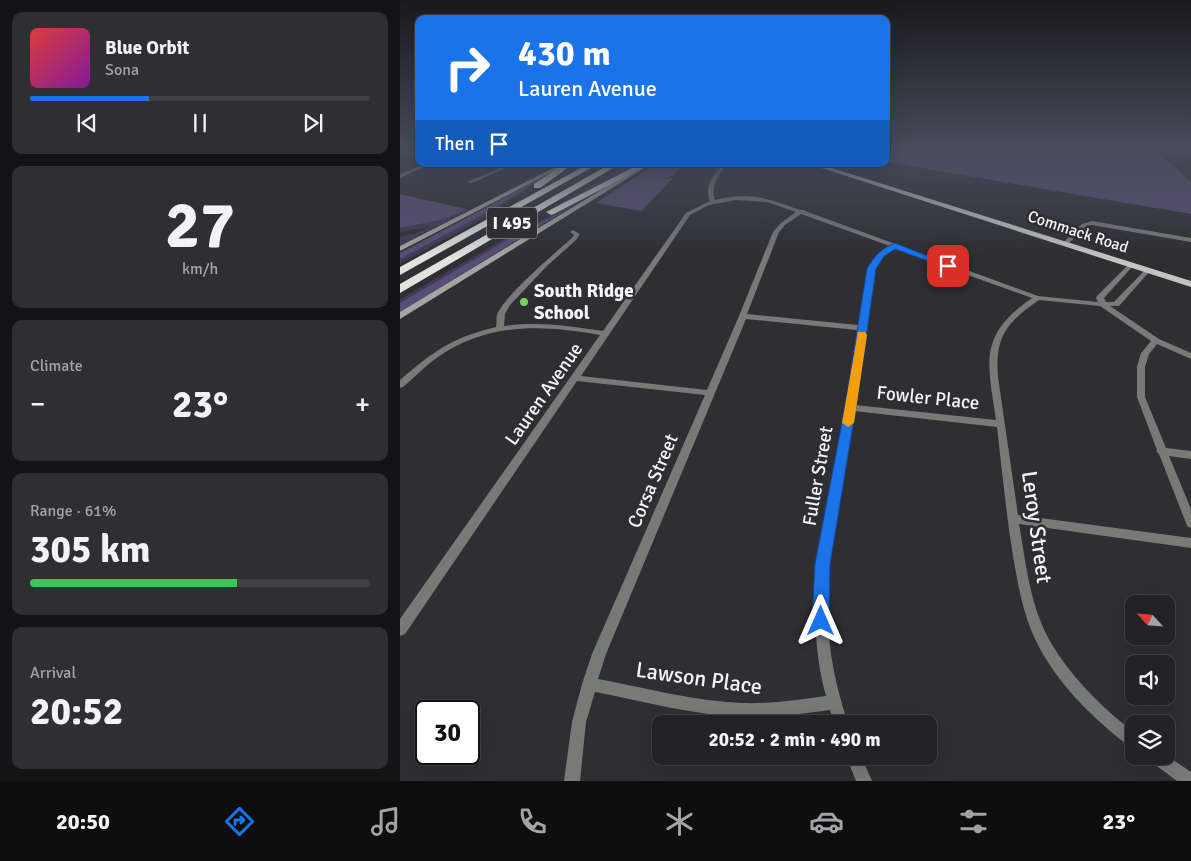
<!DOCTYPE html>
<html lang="en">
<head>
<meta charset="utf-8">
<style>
	body { margin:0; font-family:Signika,sans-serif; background:#2f2f32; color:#f1f3f6; height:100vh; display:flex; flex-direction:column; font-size:19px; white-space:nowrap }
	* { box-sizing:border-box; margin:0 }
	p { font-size:16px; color:#a3a4a7 }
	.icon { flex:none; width:28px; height:28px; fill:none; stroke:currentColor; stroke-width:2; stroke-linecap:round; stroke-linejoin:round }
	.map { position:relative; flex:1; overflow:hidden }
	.details { display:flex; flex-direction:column; gap:12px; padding:12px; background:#131315; width:400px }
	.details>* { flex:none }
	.hud { position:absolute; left:15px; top:15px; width:475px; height:152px; border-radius:10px; box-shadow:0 5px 20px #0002,0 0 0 1px #403f43; background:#1a73e8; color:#fff; overflow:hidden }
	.needle { width:32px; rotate:296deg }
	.tools { position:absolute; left:725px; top:595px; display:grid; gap:10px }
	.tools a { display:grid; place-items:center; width:50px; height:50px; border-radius:10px; background:#232226; box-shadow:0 5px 20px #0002,0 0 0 1px #403f43; font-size:25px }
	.speed { position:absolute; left:15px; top:700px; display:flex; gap:10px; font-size:25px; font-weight:700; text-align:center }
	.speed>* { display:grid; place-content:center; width:65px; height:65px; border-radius:50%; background:#232226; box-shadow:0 5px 20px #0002,0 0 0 1px #403f43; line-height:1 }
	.speed .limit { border:2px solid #111; border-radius:8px; background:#fff; color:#111 }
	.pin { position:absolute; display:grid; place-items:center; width:42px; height:42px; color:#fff; margin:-21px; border-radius:10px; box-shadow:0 2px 8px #0006 }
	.me { position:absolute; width:55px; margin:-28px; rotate:0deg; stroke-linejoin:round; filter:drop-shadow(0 0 4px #0008) }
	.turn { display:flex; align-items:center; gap:18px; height:105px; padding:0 20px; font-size:22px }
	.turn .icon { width:65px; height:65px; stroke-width:2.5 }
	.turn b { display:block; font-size:35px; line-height:42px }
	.then { display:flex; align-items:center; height:48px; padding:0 20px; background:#0003; gap:10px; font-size:19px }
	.big { font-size:38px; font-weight:700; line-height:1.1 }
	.details .widget { flex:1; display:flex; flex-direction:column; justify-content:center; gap:8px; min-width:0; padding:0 18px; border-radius:10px; background:#2f2f32 }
	.details .dial { align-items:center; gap:0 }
	.dial b { font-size:65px; line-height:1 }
	.song { display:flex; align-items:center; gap:15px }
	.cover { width:60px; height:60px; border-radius:8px; background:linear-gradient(135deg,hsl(0 70% 55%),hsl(290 70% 35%)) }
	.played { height:5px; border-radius:2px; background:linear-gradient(90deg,#1a73e8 35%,#403f43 35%) }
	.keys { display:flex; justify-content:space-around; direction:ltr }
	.heat { display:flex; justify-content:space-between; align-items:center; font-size:28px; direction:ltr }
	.charge { height:8px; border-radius:4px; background:linear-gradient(90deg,#34c759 61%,#403f43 0) }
	.trip { position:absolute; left:252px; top:715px; width:285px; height:50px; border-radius:10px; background:#232226; box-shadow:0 5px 20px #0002,0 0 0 1px #403f43; font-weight:700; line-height:50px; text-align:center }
	.menu { display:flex; height:80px; justify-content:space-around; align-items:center; background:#0e0e0f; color:#a3a4a7 }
	.menu .icon { width:35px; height:35px }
	.menu .selected { color:#1a73e8 }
	.menu b { font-size:22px; color:#f1f3f6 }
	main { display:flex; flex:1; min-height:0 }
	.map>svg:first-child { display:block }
	.green { fill:#413a57 }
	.forest { fill:#584d76 }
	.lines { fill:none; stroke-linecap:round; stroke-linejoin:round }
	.minor { fill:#787a78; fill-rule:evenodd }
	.secondary { fill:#a2a5a1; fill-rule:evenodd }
	.primary { fill:#c2c6c1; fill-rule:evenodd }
	.motorway { fill:#dfe4de; fill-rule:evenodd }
	.route { fill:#1a73e8; stroke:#114b97 }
	.slow { fill:#f59e0b }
	.poi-dot { fill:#76d25a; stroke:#2f2e33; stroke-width:2 }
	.labels { text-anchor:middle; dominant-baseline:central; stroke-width:5; stroke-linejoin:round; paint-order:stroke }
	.far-street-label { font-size:16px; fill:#f5f4f8; stroke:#2f2e33 }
	.shield { fill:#2f2e33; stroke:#bab9bd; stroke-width:1 }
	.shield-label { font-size:18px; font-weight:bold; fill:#f5f4f8 }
	.poi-label { font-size:19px; font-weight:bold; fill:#f5f4f8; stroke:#2f2e33; text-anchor:start }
	.street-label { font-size:19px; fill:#f5f4f8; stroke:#2f2e33 }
	.near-street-label { font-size:22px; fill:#f5f4f8; stroke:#2f2e33 }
</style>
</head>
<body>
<main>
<section class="details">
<div class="widget">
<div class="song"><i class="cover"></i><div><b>Blue Orbit</b><p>Sona</p></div></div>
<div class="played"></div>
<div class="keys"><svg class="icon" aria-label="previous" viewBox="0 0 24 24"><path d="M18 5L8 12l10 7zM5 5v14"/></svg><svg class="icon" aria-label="pause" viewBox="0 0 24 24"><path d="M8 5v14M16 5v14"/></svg><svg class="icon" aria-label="next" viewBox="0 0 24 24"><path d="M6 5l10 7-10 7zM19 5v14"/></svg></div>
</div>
<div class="widget dial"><b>27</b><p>km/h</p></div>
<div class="widget"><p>Climate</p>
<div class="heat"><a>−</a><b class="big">23°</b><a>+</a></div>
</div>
<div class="widget"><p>Range · 61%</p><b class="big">305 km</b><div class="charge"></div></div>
<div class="widget"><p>Arrival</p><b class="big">20:52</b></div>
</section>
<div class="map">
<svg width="791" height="781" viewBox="0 0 791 781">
	<rect width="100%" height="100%" fill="#2f2e33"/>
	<g class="green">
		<path d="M228,164H242L147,211Z"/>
		<path d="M148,175L80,220L0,264V253Z"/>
		<path d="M193,194L0,312V299L101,241Z"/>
		<path d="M66,209L70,210L0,245V237L13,234L30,227L0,232V228L45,219Z"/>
	</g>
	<g class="forest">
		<path d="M486,148H753L791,182V214L486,162Z"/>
		<path d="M256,164H284L274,175L263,179L273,178L242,211L196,203Z"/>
		<path d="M148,175L84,214L0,259V253Z"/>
		<path d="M0,194L66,209L45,219L0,228Z"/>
		<path d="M167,209L0,312V303L121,232Z"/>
	</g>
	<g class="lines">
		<g class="minor">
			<path d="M0,149L19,153V156L0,151Z"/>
			<path d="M25,164H31L0,178V174Z"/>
			<path d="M109,164H115L72,183L67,182Z"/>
			<path d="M323,164H327C319,175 310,185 315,200C349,192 368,198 400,210H404L405,211L638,296L698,302L696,298L697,296L729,264H733V266L704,298L706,302H714L746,269H750V271L719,306H710L759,339L791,353V359L757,344L749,354L745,367V397L766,448L791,451V459L769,456L791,509V528L787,526L786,523L759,454L756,451L757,450L737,397V367L741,353L751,341L700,306L639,300C606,323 595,337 598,377L618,515L791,538V548L619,524C625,558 629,594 642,625C659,665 699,706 734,732V748L729,746C692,718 656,682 636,641C623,614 618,585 613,556C606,513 602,470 597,427L454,411C441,487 421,567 430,646C433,673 440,698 448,724H434L430,710C401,714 371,718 342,717C292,715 243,701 195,692L186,722L180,781H164L172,722L182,684L192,654L305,395L177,381L5,634L0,636V619L200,335C142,325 88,322 38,357C25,366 15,377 3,387L0,388V380C34,351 51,338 96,327C97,323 96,318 97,315C102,298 156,252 172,238L174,235L170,232L173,230L180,234L176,240L147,266L110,305L105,314L104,326C137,321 170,326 203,331L286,213L310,201C304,185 313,176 323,164ZM336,200L367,202L396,212L381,223L373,232L339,316L307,390L181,376L290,215L309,205ZM401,214L490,246L476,257L468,269L458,325L347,314L379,232L385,225ZM495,249L632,298C577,336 588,363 596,420L455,405L474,269L483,257ZM346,319L457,330C452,369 446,408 438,447C423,527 403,615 426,696C398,700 370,704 342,703C294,701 246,688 198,679L206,654Z"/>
			<path d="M692,221L791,238V242L692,225L686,226L667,245H663V243L682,224Z"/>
			<path d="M766,755L791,772V781H777L750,761L748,756H766Z"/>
			<path d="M446,756H461L472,781H456Z"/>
		</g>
		<g class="secondary">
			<path d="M161,164H168L0,251V246Z"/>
			<path d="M244,164H251L0,319V312Z"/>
		</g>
		<path class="primary" d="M409,164H419L791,281V287Z"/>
		<g class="motorway">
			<path d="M164,164H173L140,188H134V184Z"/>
			<path d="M188,164H198L0,275V267Z"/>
			<path d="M210,164H220L0,293V284Z"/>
			<path d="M240,164H250L154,214L151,215L146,212Z"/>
		</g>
	</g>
	<linearGradient id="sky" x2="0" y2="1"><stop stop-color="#1a191c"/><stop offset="0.57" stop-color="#474c5b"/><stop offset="1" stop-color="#474c5b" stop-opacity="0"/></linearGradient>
	<rect width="791" height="258" fill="url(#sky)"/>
	<path class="route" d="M495,243L552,266L545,267L495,249L484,256L476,269L456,407L430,564L429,621L426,626L421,628L415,626L412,621L415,564L445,407L467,269C473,257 482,248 495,243Z"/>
	<path class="slow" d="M458,332H465L467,335L454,423L448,427L442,423Z"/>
	<circle class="poi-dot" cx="124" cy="302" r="5"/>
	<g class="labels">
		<g class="far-street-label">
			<text transform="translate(678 232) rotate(18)">Commack Road</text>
		</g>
		<rect class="shield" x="87" y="207.5" width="50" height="31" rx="4"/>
		<g class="shield-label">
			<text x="112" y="223">I 495</text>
		</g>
		<g class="poi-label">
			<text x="134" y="291">South Ridge<tspan x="134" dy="22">School</tspan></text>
		</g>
		<g class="street-label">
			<text transform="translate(144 394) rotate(-55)">Lauren Avenue</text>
			<text transform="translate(528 398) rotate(6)">Fowler Place</text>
			<text transform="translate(418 476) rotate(-80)">Fuller Street</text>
			<text transform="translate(253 481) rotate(-67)">Corsa Street</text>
		</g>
		<g class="near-street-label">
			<text transform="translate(637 527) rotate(82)">Leroy Street</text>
			<text transform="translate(299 678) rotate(8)">Lawson Place</text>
		</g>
	</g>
</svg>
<div class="tools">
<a><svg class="needle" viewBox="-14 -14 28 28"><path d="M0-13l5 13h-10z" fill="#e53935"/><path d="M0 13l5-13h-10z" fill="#a3a4a7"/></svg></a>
<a><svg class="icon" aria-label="sound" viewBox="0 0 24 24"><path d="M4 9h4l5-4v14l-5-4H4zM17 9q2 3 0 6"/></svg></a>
<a><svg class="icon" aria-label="layers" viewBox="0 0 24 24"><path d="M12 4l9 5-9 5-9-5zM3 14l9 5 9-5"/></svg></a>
</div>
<div class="speed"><div class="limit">30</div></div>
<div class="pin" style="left:548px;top:266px;background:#d93025"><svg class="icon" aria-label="arrive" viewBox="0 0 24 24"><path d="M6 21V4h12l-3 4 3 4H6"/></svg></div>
<svg class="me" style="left:421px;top:621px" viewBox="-20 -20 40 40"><path d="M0-17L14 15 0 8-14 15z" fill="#1a73e8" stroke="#fff" stroke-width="4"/></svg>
<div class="trip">20:52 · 2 min · 490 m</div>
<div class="hud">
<div class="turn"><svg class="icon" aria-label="right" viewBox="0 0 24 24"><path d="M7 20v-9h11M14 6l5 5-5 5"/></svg><div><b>430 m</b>Lauren Avenue</div></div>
<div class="then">Then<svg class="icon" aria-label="arrive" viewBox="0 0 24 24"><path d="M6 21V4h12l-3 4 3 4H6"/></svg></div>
</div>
</div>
</main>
<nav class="menu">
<b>20:50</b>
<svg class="icon selected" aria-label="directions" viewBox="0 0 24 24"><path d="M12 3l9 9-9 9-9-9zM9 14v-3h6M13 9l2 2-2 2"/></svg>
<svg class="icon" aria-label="music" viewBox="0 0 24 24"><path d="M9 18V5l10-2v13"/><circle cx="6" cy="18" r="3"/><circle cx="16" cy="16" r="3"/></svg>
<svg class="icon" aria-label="phone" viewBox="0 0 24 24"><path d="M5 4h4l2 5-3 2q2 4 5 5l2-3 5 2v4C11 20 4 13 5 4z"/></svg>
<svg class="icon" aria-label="climate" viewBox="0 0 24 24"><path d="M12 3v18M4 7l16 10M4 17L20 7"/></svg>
<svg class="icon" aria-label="car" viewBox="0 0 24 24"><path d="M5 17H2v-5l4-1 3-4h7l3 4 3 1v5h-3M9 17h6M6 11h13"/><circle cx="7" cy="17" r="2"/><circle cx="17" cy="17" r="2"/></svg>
<svg class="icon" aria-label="filters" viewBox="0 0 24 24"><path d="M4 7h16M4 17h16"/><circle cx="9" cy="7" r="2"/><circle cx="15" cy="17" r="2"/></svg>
<b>23°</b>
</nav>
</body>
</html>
